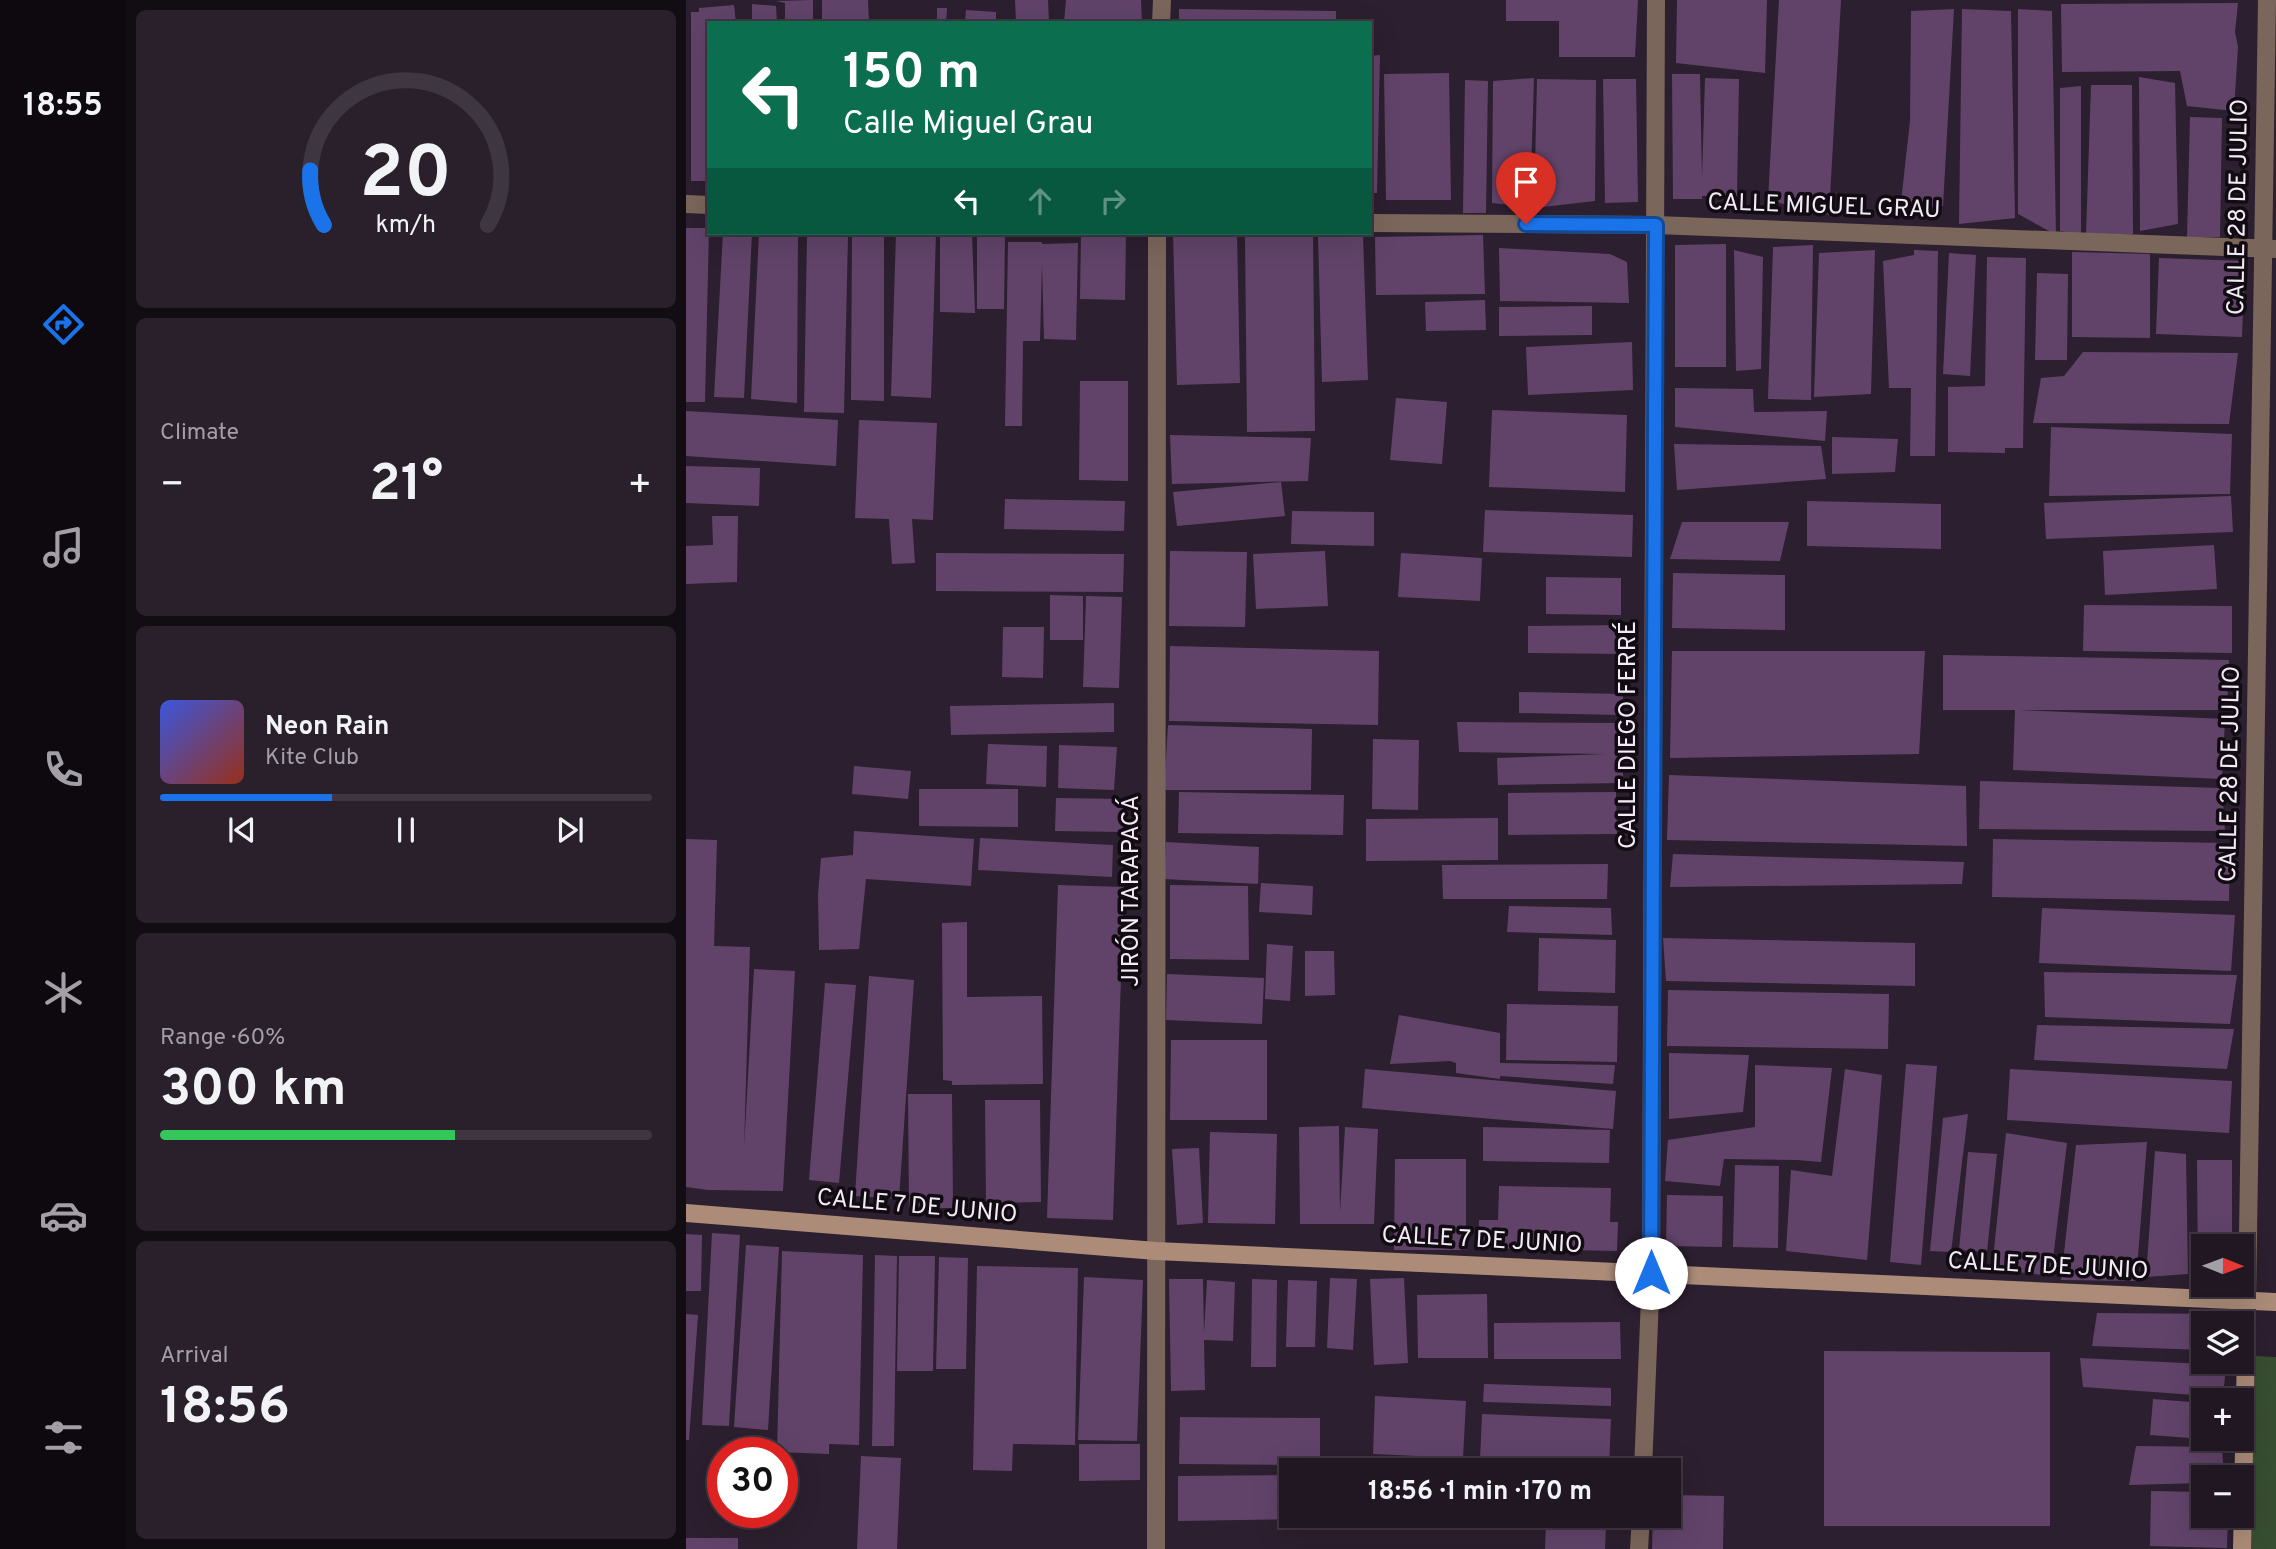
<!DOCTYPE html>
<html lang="en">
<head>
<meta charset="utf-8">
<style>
	body { margin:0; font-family:Overpass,sans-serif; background:#29202b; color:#f1f3f6; height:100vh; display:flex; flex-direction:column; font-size:26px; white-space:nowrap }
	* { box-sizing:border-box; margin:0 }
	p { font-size:23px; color:#a29fa6 }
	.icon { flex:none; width:38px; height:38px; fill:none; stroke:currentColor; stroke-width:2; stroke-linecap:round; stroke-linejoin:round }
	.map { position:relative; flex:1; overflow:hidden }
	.details { display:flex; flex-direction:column; gap:10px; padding:10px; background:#120d13; width:560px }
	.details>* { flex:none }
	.guide { position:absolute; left:21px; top:21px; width:665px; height:214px; border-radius:0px; box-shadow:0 7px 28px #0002,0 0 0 2px #3e3641; background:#0b6e4f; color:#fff; overflow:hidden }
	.needle { width:46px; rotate:91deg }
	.tools { position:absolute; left:1505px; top:1234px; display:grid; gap:14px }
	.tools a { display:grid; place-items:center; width:63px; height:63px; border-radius:0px; background:#211723; box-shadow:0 7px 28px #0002,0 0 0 2px #3e3641; font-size:35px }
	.speed { position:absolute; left:21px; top:1437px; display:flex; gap:14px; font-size:35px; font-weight:700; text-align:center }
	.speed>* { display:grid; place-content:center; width:91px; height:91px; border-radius:50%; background:#211723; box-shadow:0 7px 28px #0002,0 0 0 2px #3e3641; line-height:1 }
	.speed .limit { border:10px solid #d22; background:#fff; color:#111 }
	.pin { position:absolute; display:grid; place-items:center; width:60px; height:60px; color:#fff; margin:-72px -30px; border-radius:50% 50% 50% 0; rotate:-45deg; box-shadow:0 0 7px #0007 }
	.pin .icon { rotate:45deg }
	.me { position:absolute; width:77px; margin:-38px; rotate:0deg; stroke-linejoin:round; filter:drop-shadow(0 0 5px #0008) }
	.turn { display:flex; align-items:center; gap:24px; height:147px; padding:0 21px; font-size:32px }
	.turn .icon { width:91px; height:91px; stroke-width:2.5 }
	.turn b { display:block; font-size:49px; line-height:60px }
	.lanes { display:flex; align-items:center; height:66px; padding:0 21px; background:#0003; justify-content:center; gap:35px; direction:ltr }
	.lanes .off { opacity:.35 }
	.big { font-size:52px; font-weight:700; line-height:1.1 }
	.details .card { flex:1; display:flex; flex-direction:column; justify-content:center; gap:10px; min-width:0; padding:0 24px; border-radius:10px; background:#29202b }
	.details .dial { align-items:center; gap:0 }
	.dial svg { height:182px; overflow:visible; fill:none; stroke:#3e3641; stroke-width:7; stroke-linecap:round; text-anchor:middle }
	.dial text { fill:#f1f3f6; stroke:none }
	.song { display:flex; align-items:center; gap:21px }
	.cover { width:84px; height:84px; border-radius:10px; background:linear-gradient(135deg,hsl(230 70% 55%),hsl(10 70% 35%)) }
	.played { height:7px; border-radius:4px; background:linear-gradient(90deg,#1a73e8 35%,#3e3641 35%) }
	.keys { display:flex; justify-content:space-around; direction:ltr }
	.heat { display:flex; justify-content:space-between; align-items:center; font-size:38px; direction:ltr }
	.charge { height:10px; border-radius:5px; background:linear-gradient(90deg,#34c759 60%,#3e3641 0) }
	.trip { position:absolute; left:593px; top:1458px; width:402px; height:70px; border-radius:0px; background:#211723; box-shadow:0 7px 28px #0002,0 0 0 2px #3e3641; font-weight:700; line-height:70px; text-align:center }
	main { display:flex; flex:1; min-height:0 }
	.tab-bar { display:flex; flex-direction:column; width:126px; justify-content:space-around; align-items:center; background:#0d090e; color:#a29fa6 }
	.tab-bar .icon { width:49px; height:49px }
	.tab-bar .active { color:#1a73e8 }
	.tab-bar b { font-size:32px; color:#f1f3f6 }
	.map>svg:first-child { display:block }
	.green { fill:#384e30 }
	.building { fill:#614369 }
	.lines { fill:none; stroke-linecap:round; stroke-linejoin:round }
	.street { stroke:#7b665b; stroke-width:18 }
	.secondary { stroke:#ac8c79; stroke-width:18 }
	.route-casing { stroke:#114b97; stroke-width:18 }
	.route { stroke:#1a73e8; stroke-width:12 }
	.labels { text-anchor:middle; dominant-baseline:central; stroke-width:7; stroke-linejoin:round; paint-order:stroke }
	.street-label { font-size:24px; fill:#f3eaf5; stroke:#110b12 }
</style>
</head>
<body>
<main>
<nav class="tab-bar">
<b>18:55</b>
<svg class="icon active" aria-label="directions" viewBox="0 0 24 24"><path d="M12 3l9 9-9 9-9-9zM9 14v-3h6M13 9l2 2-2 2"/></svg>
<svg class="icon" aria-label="music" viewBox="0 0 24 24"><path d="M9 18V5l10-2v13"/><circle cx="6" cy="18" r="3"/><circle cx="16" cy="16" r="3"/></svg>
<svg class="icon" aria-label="phone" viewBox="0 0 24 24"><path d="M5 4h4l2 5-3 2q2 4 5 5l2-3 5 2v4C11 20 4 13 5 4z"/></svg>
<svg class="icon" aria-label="climate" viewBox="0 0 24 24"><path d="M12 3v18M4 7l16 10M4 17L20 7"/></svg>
<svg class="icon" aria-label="car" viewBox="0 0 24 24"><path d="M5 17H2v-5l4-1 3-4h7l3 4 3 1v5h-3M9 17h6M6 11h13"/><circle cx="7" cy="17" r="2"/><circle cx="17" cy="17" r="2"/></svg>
<svg class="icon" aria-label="filters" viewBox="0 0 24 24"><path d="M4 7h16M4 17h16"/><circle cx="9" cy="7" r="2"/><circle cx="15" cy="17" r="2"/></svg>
</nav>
<section class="details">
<div class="card dial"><svg viewBox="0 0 100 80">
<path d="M14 69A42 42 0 1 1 86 69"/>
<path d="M14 69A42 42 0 0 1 8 45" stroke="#1a73e8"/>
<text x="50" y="56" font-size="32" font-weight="700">20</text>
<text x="50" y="72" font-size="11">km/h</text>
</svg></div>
<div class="card"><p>Climate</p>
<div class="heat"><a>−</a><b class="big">21°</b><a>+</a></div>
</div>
<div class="card">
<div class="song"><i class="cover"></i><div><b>Neon Rain</b><p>Kite Club</p></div></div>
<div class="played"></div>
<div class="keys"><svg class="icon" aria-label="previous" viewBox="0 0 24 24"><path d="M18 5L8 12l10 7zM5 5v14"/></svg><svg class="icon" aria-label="pause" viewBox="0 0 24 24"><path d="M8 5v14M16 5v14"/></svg><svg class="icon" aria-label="next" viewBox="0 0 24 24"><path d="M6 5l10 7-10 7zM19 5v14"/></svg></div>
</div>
<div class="card"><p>Range · 60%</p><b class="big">300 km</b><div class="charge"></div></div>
<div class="card"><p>Arrival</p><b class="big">18:56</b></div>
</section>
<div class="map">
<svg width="1590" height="1549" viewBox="0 0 1590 1549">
	<rect width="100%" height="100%" fill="#2c1f2f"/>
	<path class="green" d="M1570,1356L1590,1357V1549H1562Z"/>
	<g class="building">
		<path d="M127,0V23H99V3L90,1Z"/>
		<path d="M136,0H182L183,23H136Z"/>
		<path d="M329,0H362L363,23H330Z"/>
		<path d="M380,0H455L456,23H378Z"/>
		<path d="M820,0H952L949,57H873V21H820Z"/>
		<path d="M991,0H1081L1079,73L990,63Z"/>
		<path d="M1093,0H1155L1143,215L1082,200Z"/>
		<path d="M1552,3L1549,32L1552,47L1548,111L1501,106L1494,71L1376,72L1375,4Z"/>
		<path d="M66,4L90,6L91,23H66Z"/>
		<path d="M48,5L50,23H23V181H5V12H13V8Z"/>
		<path d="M251,8H261L260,23H251Z"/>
		<path d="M493,9L650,11V23H493Z"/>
		<path d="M1268,9L1257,206L1214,211L1224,121L1225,11Z"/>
		<path d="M1276,9L1325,11L1329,218L1273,224Z"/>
		<path d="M1332,9L1366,11L1370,235L1332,214Z"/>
		<path d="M280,10L310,12V23H279Z"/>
		<path d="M694,55L691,193H684V56Z"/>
		<path d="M763,73L765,200H700L698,74Z"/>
		<path d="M986,74H1014L1016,178L1019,78L1053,79L1051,196H1016V199H987Z"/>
		<path d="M1453,77L1489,83L1492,224L1454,231Z"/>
		<path d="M848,78L844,207L806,203L807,81Z"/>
		<path d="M851,79L910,80L909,201L848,208Z"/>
		<path d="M917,79H950L952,202L919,203Z"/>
		<path d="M779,80L802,81L800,213H777Z"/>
		<path d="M1405,85H1446L1447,234L1400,235Z"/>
		<path d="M1395,86V234L1374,231V88Z"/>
		<path d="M1504,117L1536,118L1534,237H1501Z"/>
		<path d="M0,228H23L19,402H0Z"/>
		<path d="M37,233H66L58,398L28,397Z"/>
		<path d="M73,233H112L111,403L65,399Z"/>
		<path d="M210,233H250L245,398L205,396Z"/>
		<path d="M254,233L286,234L289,313L254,312Z"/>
		<path d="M395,233H440L439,300L394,299Z"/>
		<path d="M487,233H551L554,383L491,385Z"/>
		<path d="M559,233H627L629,431L561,432Z"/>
		<path d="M166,235L198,236V401L165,400Z"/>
		<path d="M797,235L799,294L690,295L689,237Z"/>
		<path d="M121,236H162L158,413L118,412Z"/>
		<path d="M291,236H319L318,309H291Z"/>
		<path d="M677,236L682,380L636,382L632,237Z"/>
		<path d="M322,242H356V244L392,243L390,340L358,339L356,263L354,341H337L336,426H319Z"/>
		<path d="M1040,244V367H989V245Z"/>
		<path d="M1127,245L1125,400L1082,399L1087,247Z"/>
		<path d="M813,248L924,254L941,262L943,303L814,301Z"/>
		<path d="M1048,250L1077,257L1075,369L1050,371Z"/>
		<path d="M1189,250L1185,394L1128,397L1133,253Z"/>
		<path d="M1228,250L1252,251L1249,456H1224L1225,388H1203L1197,261L1228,255Z"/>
		<path d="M1386,252L1464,254V338L1386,337Z"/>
		<path d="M1263,253L1290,255L1284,376L1257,374Z"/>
		<path d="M1301,257L1340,258L1337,448H1319V453L1262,452V387L1299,386Z"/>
		<path d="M1473,258L1559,261L1556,337L1470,334Z"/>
		<path d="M1351,273L1382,274L1381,360H1349Z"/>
		<path d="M799,300L800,330L740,331L739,302Z"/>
		<path d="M906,306V335L813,336V307Z"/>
		<path d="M946,342L947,390L842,395L840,347Z"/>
		<path d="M1397,352L1552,353L1543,424L1347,423L1355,378L1378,376Z"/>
		<path d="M394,381H442V481L393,480Z"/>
		<path d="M989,388L1067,389L1068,412L1141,411L1139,441L989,427Z"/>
		<path d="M710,398L761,402L756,464L704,460Z"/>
		<path d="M806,410L941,415L939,492L803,487Z"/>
		<path d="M0,411L152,420L150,466L0,456Z"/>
		<path d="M173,420L251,423L247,520L226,519L229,563L206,564L203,519L169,518Z"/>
		<path d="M1365,427L1546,434L1544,494L1363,496Z"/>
		<path d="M484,435L625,438L622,481L486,484Z"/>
		<path d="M1146,437L1212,439L1209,472L1146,474Z"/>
		<path d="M988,444L1135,446L1140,479L991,490Z"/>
		<path d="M0,466L74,468L73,506L0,503Z"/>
		<path d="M595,482L599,516L491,526L487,492Z"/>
		<path d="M1545,496L1547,532L1360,539L1358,503Z"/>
		<path d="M319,499L439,501L438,531L318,529Z"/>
		<path d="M1121,501L1255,504V549L1121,546Z"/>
		<path d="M799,510L947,515L946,557L797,552Z"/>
		<path d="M606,511L688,512V546L605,544Z"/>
		<path d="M26,516H52L51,582L0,584V546L27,545Z"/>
		<path d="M996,522H1103L1094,561L984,559Z"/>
		<path d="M1528,545L1531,589L1419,595L1417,551Z"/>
		<path d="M484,551L561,552L559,627L483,626Z"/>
		<path d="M639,551L642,606L570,609L567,554Z"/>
		<path d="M250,553L438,554L437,592L250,591Z"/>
		<path d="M715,553L796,558L794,601L712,597Z"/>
		<path d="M987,573L1099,575V630L986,628Z"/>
		<path d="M860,577L935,578V615L860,614Z"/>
		<path d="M364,595L397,596V640H364Z"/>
		<path d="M400,596L436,597L433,688L397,687Z"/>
		<path d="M1398,605L1546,606V653L1397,651Z"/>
		<path d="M941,625V654L842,653V626Z"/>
		<path d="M317,627H358L357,678L316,677Z"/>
		<path d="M484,646L693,651L692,725L483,721Z"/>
		<path d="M986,651H1239L1233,754L984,758Z"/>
		<path d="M1257,655L1543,660L1541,710H1333L1539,719L1536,779L1327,770L1329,710H1257Z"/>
		<path d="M833,692L937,694V715L833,713Z"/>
		<path d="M428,703V732L265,735L264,706Z"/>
		<path d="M771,722L937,723V783L812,785L811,758L919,754L773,752Z"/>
		<path d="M482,725L626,729L625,790H478Z"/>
		<path d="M687,739L733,740L732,810L686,809Z"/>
		<path d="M302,744L361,746L360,787L300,784Z"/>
		<path d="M373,745L431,747L428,790L372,788Z"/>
		<path d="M168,766L225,771L222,799L166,794Z"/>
		<path d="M983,775L1280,786L1281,846L981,840Z"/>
		<path d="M1294,781L1536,788L1539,831L1293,829Z"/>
		<path d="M233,789H332V827L233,826Z"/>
		<path d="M493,792L658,795L657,835L492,833Z"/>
		<path d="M930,792L931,834L822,835V793Z"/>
		<path d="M370,798L437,799V832L369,831Z"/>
		<path d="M812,818V860L680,861V819Z"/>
		<path d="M168,831L288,839L285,886L180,879L173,949L133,950L132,894L135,858L167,855Z"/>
		<path d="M294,838L427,845L426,877L292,870Z"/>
		<path d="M0,839L31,840L28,946L64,947L58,1148L68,969L109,971L97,1191L22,1190L0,1187Z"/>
		<path d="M1307,839L1544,843L1543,901L1306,897Z"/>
		<path d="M480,842L573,847L572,884L478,879Z"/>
		<path d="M987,854L1278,862L1276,884L984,887Z"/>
		<path d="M922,864L921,899H757L756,865Z"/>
		<path d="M575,883L627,886L626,915L573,912Z"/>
		<path d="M372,885L438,887L427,1220L361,1218Z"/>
		<path d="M484,885L562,886L563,960L484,959Z"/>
		<path d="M823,906L925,908L926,935L821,932Z"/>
		<path d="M1356,908L1549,915L1545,971L1353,963Z"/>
		<path d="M281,922V997L356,996L357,1084L266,1085V1081L257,1080L256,923Z"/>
		<path d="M853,938L930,940L929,993L852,991Z"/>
		<path d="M977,938L1229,943V986L980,981Z"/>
		<path d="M581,944L607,946L604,1001L579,999Z"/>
		<path d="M619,951H648L649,995L619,996Z"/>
		<path d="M1358,972L1551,975L1544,1024L1359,1017Z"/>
		<path d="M481,974L578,978L576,1024L480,1020Z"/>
		<path d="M183,976L228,980L213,1199L169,1196Z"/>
		<path d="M139,983L170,985L153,1183L123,1180Z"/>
		<path d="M982,990L1203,994L1202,1049L981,1046Z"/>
		<path d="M821,1004L932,1006L931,1062L820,1060Z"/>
		<path d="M713,1015L814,1033V1063L929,1065L927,1084L814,1076V1079L770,1073V1063L764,1061L704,1064Z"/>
		<path d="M1351,1025L1548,1029L1541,1069L1348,1060Z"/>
		<path d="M485,1040H581V1120H484Z"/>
		<path d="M983,1053L1063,1055L1057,1112L983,1119Z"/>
		<path d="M1220,1064L1251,1066L1235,1265L1204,1262Z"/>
		<path d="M1069,1065L1146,1068L1135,1162L1111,1160L1038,1159L1034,1186L979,1181L982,1140L1069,1127Z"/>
		<path d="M679,1069L930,1091L927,1129L676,1108Z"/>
		<path d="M1159,1069L1196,1075L1181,1260L1100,1251L1105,1170L1146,1176Z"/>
		<path d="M1324,1069L1546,1081L1543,1133L1321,1120Z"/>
		<path d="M222,1094H266L267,1208H223Z"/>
		<path d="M299,1100H354L355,1202L300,1203Z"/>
		<path d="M1282,1114L1265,1252L1244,1251L1257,1118Z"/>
		<path d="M653,1126L654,1212L659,1127L692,1129L688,1224H614L613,1127Z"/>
		<path d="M797,1127L924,1130L923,1163L797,1161Z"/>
		<path d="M524,1132L591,1134L589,1224L522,1223Z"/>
		<path d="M1320,1133L1381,1143L1365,1276L1306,1269Z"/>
		<path d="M1461,1142L1450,1281L1375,1280L1390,1145Z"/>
		<path d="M513,1148L517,1223L491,1225L486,1149Z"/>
		<path d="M1469,1151L1500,1154L1502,1274L1460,1277Z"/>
		<path d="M1282,1152L1311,1154L1301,1252L1273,1250Z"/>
		<path d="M709,1159H780V1250H708Z"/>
		<path d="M1511,1160H1546V1246H1517V1275H1512Z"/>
		<path d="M1049,1165L1093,1166L1092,1248L1047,1247Z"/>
		<path d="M813,1186L925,1188L924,1222H932L931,1251L792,1248L793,1220H812Z"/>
		<path d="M981,1195L1037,1196L1036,1247L980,1246Z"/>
		<path d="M26,1233L54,1235L43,1426L16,1425Z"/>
		<path d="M0,1234L16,1235L15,1291H0Z"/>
		<path d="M60,1245L93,1247L82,1430L48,1427Z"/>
		<path d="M96,1251L177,1255L173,1445L143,1444V1454L91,1452Z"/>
		<path d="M189,1255L211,1256L208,1446H186Z"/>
		<path d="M213,1256H249L247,1371H211Z"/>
		<path d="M253,1257L282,1258L280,1369H250Z"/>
		<path d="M291,1266L392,1268L389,1445L327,1444L326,1471L287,1470Z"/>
		<path d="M398,1277L457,1280L451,1441L392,1440Z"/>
		<path d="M644,1278L671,1279L667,1350L641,1348Z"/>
		<path d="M718,1278L722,1363L688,1365L684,1279Z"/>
		<path d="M483,1279H517L518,1333L521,1280L549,1282L547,1341L518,1340L519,1390L485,1391Z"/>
		<path d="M566,1279L591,1280L590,1367H565Z"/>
		<path d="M602,1280L631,1281L629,1347H600Z"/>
		<path d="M801,1294L802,1358H732L731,1295Z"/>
		<path d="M1411,1313L1545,1314V1323H1517V1350L1406,1346Z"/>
		<path d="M0,1314L12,1315L3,1440H0Z"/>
		<path d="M934,1322L935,1359H808V1323Z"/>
		<path d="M1138,1351L1364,1352V1526H1138Z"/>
		<path d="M1394,1358L1540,1365L1537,1397L1397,1387Z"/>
		<path d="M798,1384L925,1388V1406L797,1402Z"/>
		<path d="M689,1396L780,1401L777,1458L687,1454Z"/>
		<path d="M1467,1399L1517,1403V1439L1464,1435Z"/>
		<path d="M796,1414L925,1419L923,1470H694V1459L794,1460Z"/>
		<path d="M494,1417L634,1418V1465L493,1464Z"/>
		<path d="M393,1444H454V1480L393,1481Z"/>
		<path d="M1450,1446L1536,1447L1538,1477H1517V1483L1443,1485Z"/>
		<path d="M175,1456L215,1458L211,1549H171Z"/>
		<path d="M606,1475V1516H682V1518L492,1521V1476Z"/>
		<path d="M1465,1491L1517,1492V1516H1542L1541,1548L1464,1546Z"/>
		<path d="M984,1495L1038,1496L1037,1549H966L967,1516H984Z"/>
		<path d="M860,1524L920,1525L919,1549H859Z"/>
		<rect x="0" y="1538" width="52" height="11"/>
	</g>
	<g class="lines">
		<g class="street">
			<path d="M475,23L476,0"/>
			<path d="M0,204L23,205"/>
			<path d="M684,223L970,225L1590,249"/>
			<path d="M1561,1301L1581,0"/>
			<path d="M957,1470L965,1273L970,0"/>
			<path d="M470,1549L471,233"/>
			<path d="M953,1549L955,1516"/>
		</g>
		<g class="secondary">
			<path d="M0,1213L470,1251L1590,1302"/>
			<path d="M1556,1549L1561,1301"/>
		</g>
	</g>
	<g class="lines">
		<g class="route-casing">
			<path id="route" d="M840,224L970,225L965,1273"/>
		</g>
		<use href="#route" class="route"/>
	</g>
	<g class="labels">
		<g class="street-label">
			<text transform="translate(1138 207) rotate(2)">CALLE MIGUEL GRAU</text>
			<text transform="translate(1553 207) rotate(-89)">CALLE 28 DE JULIO</text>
			<text transform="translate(943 735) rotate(-90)">CALLE DIEGO FERRÉ</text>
			<text transform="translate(1545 774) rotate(-89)">CALLE 28 DE JULIO</text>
			<text transform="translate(446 891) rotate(-90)">JIRÓN TARAPACÁ</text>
			<text transform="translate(231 1207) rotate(5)">CALLE 7 DE JUNIO</text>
			<text transform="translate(796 1241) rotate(3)">CALLE 7 DE JUNIO</text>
			<text transform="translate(1362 1267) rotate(3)">CALLE 7 DE JUNIO</text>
		</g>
	</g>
</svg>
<div class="tools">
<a><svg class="needle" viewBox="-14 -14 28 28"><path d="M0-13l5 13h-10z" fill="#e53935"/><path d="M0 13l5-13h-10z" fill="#a29fa6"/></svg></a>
<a><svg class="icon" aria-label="layers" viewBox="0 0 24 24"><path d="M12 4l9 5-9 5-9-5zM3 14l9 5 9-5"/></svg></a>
<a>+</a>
<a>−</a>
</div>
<div class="speed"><div class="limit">30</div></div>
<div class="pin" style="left:840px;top:224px;background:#d93025"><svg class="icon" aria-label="arrive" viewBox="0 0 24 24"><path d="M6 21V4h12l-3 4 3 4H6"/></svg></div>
<svg class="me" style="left:965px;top:1273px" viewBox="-20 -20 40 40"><circle r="19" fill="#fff"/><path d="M0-13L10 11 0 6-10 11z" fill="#1a73e8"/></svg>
<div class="trip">18:56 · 1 min · 170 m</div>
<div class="guide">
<div class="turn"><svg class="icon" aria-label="left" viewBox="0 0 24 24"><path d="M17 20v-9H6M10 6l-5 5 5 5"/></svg><div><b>150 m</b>Calle Miguel Grau</div></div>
<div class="lanes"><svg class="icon" aria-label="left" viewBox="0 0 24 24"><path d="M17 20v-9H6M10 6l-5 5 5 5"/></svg><svg class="icon off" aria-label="ahead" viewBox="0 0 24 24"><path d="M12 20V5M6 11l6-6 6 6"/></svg><svg class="icon off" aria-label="right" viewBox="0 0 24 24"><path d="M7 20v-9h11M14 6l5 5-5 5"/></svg></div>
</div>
</div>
</main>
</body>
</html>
